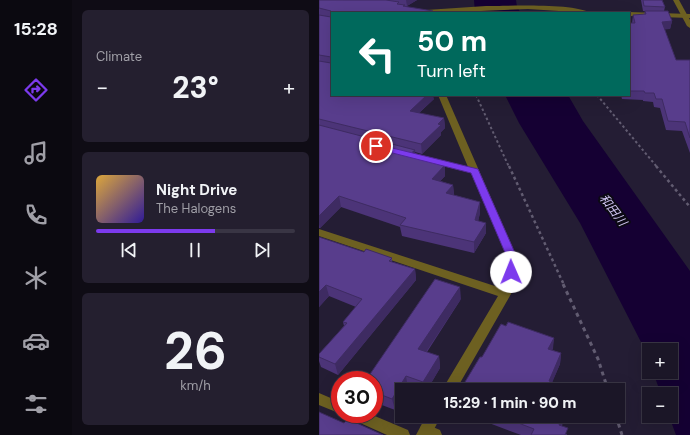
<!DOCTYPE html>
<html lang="en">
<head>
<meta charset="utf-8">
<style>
	body { margin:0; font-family:"DM Sans","Noto Sans JP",sans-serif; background:#241f2f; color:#f1f3f6; height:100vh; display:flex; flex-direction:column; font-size:15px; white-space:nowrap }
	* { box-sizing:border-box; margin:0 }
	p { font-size:13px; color:#a09fa7 }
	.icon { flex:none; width:22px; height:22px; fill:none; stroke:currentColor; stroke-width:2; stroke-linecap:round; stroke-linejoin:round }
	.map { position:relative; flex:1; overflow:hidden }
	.sheet { display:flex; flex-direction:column; gap:10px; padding:10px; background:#0f0c15; width:247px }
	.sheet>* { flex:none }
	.guide { position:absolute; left:12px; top:12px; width:299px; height:84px; border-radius:0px; box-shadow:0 4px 16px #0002,0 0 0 1px #393544; background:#00695c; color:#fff; overflow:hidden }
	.tools { position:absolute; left:323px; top:343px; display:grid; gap:8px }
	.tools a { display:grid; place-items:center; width:36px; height:36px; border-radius:0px; background:#1b1627; box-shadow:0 4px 16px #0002,0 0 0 1px #393544; font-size:20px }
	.speed { position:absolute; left:12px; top:371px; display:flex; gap:8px; font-size:20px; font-weight:700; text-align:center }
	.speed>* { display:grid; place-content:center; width:52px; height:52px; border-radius:50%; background:#1b1627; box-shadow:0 4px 16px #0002,0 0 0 1px #393544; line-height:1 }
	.speed .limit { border:6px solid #d22; background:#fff; color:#111 }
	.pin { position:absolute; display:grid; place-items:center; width:34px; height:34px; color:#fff; margin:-17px; border:2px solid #fff; border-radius:50%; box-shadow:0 1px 4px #0007 }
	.me { position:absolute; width:44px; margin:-22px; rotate:359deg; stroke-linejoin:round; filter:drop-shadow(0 0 3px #0008) }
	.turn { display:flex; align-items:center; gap:14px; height:84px; padding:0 20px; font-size:18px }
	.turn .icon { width:52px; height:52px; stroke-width:2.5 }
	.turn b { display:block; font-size:28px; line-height:34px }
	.big { font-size:30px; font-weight:800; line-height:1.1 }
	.sheet .widget { flex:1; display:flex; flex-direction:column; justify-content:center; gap:6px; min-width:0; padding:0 14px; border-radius:6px; background:#241f2f }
	.sheet .dial { align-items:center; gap:0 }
	.dial b { font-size:52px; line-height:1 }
	.song { display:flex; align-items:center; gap:12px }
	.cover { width:48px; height:48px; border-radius:6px; background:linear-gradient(135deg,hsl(40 70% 55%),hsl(250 70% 35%)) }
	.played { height:4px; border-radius:2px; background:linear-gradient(90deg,#7c3aed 60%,#393544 60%) }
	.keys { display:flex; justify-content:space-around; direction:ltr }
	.heat { display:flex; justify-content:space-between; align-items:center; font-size:22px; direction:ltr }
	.trip { position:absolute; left:76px; top:383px; width:230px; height:40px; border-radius:0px; background:#1b1627; box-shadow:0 4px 16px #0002,0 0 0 1px #393544; font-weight:800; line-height:40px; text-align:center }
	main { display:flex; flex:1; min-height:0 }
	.tabs { display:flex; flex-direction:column; width:72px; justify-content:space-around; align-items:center; background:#0b0910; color:#a09fa7 }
	.tabs .icon { width:28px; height:28px }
	.tabs .selected { color:#7c3aed }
	.tabs b { font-size:18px; color:#f1f3f6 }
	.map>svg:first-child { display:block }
	.water { fill:#150033 }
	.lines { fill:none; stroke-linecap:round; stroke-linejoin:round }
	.path-far2 { stroke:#625c71; stroke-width:2; stroke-dasharray:2.5 2.5; stroke-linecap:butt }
	.path-far1 { stroke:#625c71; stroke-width:2.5; stroke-dasharray:3 3; stroke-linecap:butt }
	.path { stroke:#625c71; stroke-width:3; stroke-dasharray:4 4; stroke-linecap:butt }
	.service { fill:#6d6021; fill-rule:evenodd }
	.minor { fill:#6d6021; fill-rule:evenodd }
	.tertiary { fill:#6d6021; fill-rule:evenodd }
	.wall { fill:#4c3478 }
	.shaded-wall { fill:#3e2b62 }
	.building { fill:#583d8c; stroke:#3e2b62 }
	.route { fill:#7c3aed; stroke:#51269a }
	.labels { text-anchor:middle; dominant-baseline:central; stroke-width:4; stroke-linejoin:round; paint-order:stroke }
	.water-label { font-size:12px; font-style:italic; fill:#d0c5f1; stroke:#0c0914 }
</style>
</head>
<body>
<main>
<nav class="tabs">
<b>15:28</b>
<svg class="icon selected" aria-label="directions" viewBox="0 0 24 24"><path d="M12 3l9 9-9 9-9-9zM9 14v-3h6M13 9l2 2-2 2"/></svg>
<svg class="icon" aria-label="music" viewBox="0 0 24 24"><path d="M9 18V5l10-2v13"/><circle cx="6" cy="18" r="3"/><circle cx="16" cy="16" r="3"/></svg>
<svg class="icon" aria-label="phone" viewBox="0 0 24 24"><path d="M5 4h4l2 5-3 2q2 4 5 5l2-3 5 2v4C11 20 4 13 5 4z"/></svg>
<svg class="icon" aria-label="climate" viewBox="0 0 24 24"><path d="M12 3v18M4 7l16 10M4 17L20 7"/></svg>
<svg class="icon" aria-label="car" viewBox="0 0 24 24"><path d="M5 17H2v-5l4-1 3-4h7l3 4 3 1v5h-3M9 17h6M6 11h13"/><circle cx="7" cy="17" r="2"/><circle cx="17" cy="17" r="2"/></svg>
<svg class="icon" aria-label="filters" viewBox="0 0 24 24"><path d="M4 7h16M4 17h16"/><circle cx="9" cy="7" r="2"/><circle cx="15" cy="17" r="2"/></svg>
</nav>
<section class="sheet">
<div class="widget"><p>Climate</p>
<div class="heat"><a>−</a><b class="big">23°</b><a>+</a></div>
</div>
<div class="widget">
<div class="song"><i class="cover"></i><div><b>Night Drive</b><p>The Halogens</p></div></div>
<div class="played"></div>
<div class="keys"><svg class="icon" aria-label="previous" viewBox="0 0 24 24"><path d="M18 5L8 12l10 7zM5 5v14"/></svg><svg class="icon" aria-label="pause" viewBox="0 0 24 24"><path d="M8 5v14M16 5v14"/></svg><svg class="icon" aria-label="next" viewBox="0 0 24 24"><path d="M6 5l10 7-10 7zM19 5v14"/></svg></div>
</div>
<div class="widget dial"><b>26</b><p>km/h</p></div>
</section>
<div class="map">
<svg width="371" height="435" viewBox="0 0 371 435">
	<rect width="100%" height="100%" fill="#241d34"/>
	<g class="water">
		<path d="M155,0H197L198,7L202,13H156Z"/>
		<path d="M186,95H249L264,121L371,271V435H357L350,416H352V394H342L334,372H352V350H330V362L323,344L261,223L200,123Z"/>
	</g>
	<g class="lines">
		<g class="path-far2">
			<path d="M157,95L190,167"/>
			<path d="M278,95L338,167"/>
		</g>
		<g class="path-far1">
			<path d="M190,166L245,285"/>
			<path d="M337,166L371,207"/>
		</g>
		<g class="path">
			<path d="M244,284L279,359L289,390"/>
			<path d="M297,416L303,435"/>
		</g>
		<path class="service" d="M107,424L121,430L123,435H102L100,431L102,426Z"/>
		<g class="minor">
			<path d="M354,0H360L371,20V28L368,26Z"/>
			<path d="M167,6C187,6 256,3 271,13L209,9L116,13H102L97,11L100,9L107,10Z"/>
			<path d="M119,95H127L200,262L192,294L137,390H123L179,296L0,236V229L182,288L190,262L152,173L80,155L79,153L83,150L149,167Z"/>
			<path d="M0,393L21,402L22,414L0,405Z"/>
			<path d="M28,414H51L89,430L91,435H68L30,418Z"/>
			<path d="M107,416H122L112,435H97Z"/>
		</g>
		<path class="tertiary" d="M308,13L310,12L371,14V18L310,16V13Z"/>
	</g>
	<g class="wall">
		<path d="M0,0H98L88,6L13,95L115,99L100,113L125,118L126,128L122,132V135L103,154L96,152V157L126,165V176L121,181L134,185L135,195L161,202V213L159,221L167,233L155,253L83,236L81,227L22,207L1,228H0Z"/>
		<path d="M322,0H343L346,7L345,11L353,21L351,29H345L357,60H371V153L363,131L347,130L341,108L335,107L334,102L324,101V100L303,99L302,95H310V23H313L314,15H325L326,11H324Z"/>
		<path d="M0,237L45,252L73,258V262L96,269L97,280L19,375L2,367L0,361V354L25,326L24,322L37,307L10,296L0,307Z"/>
		<path d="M142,299L108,352L120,356L121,368L108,390H94L89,388L88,390H83L76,410L55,402V380Z"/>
		<path d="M235,338L233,350L242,353L241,364L233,382L236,383V390H147L146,382L163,357Z"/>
		<path d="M170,416H245L243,426L248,435H202L170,423Z"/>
	</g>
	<g class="shaded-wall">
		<path d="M87,0H98L88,6Z"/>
		<path d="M353,21L351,29L341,30L343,22Z"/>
		<path d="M108,95H114L115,99L92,120L91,111Z"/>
		<path d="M125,118L126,128L122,132V135L103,154L102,144Z"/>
		<path d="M96,150L97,160L90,155Z"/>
		<path d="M126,165V176L114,189L113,179Z"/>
		<path d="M134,185L135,196L127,193Z"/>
		<path d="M20,196L22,207L1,228L0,224V216Z"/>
		<path d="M161,202V213L157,231L156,220Z"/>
		<path d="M167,223V233L155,253V242Z"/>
		<path d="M96,269L97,280L19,375L16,364Z"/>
		<path d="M7,285L10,296L0,307V292Z"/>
		<path d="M141,287L142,299L101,361L99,349Z"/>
		<path d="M235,338L234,349L228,360L229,349Z"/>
		<path d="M242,353L241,364L230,390V381Z"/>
		<path d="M120,356L121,368L108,390H105L104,382Z"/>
		<path d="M87,376L89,388L88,390H83V398L76,410L73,399Z"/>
		<path d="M236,383V390H233Z"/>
		<path d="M243,416H245L244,421L239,435L240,425Z"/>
	</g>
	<g class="building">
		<path d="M0,0H67L80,2L78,4L86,5L84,6L114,11V13H13V95H108L91,111L125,118L119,124L122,125L102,144L0,119V61L12,63V57L0,55V15L12,17V11L0,8Z"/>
		<path d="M324,0H343L346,7L325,6Z"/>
		<path d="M326,11H349L353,21L343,22L357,60H371V138L366,122L349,121L343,99H337L335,93H326L325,91H310V23H316L314,15L327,14Z"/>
		<path d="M0,125L96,150L90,155L126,165L113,179L134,185L127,193L161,202L156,220L167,223L155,242L81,225L87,218L20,196L0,216Z"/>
		<path d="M0,237L45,252L47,249L73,258L70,261L96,269L16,364L0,357V354L28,323L24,322L43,299L7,285L0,292Z"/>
		<path d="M116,279L141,287L99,349L120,356L104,382L87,376L73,399L55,392V380H47Z"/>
		<path d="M189,322L235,338L229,349L242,353L230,381L236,383L233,390H167L146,382L161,357H163L182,324L187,326Z"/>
		<path d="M0,412L25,423L29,419L64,435H0Z"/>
		<path d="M181,416H243L240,425L249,428L246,435H212L215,429Z"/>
	</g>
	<path class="route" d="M54,144H57L159,169L200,262L195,275H188L187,272L190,262L152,173L54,148Z"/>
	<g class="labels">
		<g class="water-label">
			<text transform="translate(294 210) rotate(53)">和田川</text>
		</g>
	</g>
</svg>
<div class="tools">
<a>+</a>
<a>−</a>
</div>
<div class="speed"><div class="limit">30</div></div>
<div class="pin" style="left:57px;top:146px;background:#d93025"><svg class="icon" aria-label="arrive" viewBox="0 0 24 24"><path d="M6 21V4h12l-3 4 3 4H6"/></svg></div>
<svg class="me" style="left:192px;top:272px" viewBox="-20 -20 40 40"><circle r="19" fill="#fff"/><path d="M0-13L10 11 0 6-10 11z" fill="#7c3aed"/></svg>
<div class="trip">15:29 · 1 min · 90 m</div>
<div class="guide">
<div class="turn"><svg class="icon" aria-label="left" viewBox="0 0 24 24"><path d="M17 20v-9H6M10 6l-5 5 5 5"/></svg><div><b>50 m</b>Turn left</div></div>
</div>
</div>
</main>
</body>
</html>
